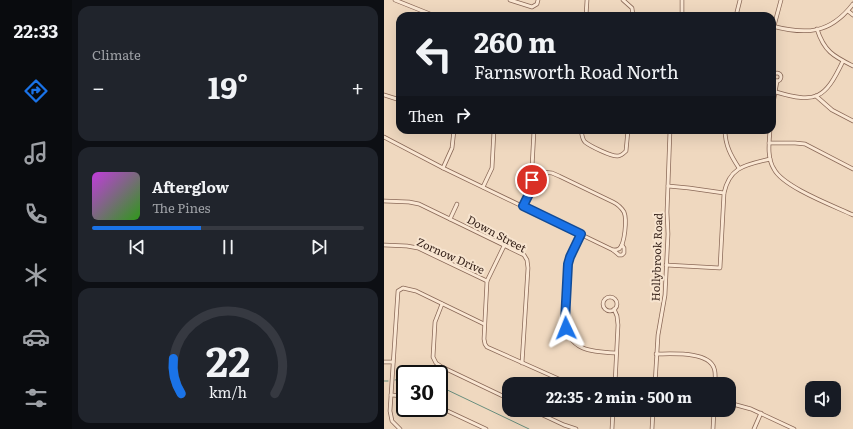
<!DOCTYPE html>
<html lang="en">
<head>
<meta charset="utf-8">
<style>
	body { margin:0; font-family:Literata,serif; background:#20242c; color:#f1f3f6; height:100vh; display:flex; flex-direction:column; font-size:15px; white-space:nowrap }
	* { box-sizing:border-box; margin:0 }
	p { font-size:13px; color:#9ea1a6 }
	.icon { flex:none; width:22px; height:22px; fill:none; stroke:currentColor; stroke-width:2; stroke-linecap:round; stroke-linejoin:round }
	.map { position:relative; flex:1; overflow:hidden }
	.drawer { display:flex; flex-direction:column; gap:6px; padding:6px; background:#0d0f14; width:312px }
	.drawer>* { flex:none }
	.hud { position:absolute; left:12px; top:12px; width:380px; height:122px; border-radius:12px; box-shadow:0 4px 16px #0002; background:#171b24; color:#f1f3f6; overflow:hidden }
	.buttons { position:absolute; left:421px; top:381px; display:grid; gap:8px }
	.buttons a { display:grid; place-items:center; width:36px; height:36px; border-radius:8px; background:#171b24; box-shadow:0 4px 16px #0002; font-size:20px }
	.speed { position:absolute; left:12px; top:365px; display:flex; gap:8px; font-size:20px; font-weight:700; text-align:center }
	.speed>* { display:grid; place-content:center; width:52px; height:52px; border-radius:50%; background:#171b24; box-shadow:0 4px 16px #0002; line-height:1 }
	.speed .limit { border:2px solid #111; border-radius:6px; background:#fff; color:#111 }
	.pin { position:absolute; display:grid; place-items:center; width:34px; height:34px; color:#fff; margin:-17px; border:2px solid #fff; border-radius:50%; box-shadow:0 1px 4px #0007 }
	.me { position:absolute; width:44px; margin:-22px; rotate:358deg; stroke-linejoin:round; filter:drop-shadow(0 0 3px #0008) }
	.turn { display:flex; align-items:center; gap:14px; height:84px; padding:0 12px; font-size:18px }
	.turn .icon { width:52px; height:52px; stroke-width:2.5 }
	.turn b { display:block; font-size:28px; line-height:34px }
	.then { display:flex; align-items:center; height:38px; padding:0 12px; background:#0003; gap:8px; font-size:15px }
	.big { font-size:30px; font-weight:700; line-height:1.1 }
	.drawer .tile { flex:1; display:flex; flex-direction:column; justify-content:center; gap:6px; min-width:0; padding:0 14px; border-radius:12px; background:#20242c }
	.drawer .dial { align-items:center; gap:0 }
	.dial svg { height:104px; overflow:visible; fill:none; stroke:#363941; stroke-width:7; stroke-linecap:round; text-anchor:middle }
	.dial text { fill:#f1f3f6; stroke:none }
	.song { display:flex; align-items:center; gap:12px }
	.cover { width:48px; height:48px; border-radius:6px; background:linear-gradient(135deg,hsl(290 70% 55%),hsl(110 70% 35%)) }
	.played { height:4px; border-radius:2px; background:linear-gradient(90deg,#1a73e8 40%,#363941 40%) }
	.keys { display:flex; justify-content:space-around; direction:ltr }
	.heat { display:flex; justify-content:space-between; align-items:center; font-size:22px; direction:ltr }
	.trip { position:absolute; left:118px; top:377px; width:234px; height:40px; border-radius:12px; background:#171b24; box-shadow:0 4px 16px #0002; font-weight:700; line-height:40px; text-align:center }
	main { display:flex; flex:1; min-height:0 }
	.dock { display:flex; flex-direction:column; width:72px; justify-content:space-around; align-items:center; background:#090b0e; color:#9ea1a6 }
	.dock .icon { width:28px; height:28px }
	.dock .on { color:#1a73e8 }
	.dock b { font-size:18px; color:#f1f3f6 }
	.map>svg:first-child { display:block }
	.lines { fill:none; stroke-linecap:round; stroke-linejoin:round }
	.stream { stroke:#6a8f7f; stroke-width:1 }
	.minor-casing { stroke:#896857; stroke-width:4.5 }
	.minor { stroke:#fae7d3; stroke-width:3 }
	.route-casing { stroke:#114b97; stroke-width:10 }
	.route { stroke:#1a73e8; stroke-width:7 }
	.labels { text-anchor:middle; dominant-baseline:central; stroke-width:4; stroke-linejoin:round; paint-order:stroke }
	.street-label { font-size:11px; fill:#38241c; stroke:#f7e4cf }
</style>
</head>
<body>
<main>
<nav class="dock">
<b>22:33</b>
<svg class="icon on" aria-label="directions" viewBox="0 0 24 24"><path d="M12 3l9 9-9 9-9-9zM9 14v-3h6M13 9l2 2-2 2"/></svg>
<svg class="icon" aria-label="music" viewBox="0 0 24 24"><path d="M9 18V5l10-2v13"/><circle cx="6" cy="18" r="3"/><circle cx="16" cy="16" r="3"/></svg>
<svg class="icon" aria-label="phone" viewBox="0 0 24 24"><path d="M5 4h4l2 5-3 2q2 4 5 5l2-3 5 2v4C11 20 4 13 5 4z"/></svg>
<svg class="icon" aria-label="climate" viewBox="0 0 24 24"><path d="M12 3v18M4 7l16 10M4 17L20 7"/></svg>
<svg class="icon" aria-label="car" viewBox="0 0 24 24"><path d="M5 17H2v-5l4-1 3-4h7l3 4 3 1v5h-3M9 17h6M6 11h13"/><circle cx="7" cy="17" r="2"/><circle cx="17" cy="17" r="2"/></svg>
<svg class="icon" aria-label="filters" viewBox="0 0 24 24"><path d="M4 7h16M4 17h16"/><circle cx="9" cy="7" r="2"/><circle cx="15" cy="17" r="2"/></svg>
</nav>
<section class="drawer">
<div class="tile"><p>Climate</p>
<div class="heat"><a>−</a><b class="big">19°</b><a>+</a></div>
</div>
<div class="tile">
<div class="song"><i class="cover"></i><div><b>Afterglow</b><p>The Pines</p></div></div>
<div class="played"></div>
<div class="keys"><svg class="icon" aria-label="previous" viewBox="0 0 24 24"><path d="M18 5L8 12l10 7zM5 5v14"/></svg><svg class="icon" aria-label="pause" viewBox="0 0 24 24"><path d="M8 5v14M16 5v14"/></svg><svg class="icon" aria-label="next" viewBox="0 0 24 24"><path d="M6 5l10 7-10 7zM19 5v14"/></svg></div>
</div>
<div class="tile dial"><svg viewBox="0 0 100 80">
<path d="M14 69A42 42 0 1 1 86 69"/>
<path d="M14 69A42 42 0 0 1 8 42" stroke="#1a73e8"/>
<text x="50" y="56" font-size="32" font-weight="700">22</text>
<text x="50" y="72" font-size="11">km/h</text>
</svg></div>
</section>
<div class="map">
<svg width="469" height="429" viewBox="0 0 469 429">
	<rect width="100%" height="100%" fill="#efd8bf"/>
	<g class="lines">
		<g class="stream">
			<path d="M11,380L21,378"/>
			<path d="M0,381H4"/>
			<path d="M55,386L145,429"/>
		</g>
		<g class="minor-casing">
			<g id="minor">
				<path d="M11,0L51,16"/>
				<path d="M126,0L148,7L153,4L154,0"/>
				<path d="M239,0L248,8L249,16"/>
				<path d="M464,11L469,15"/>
				<path d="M202,16L203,0"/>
				<path d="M298,16V0"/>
				<path d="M352,16L356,0"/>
				<path d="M388,26C422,35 446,34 469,4"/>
				<path d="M390,26L397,0"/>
				<path d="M433,29C440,51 449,56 469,66"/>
				<circle cx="393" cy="77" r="4"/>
				<path d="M392,92C432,104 441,99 459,61"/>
				<path d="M0,95L16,100"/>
				<path d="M432,96L448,110L469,121"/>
				<path d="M388,109L393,81"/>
				<path d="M197,130C198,134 198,139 201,142C206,146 228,157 234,156C237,156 239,154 242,151L244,130"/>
				<path d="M341,130C341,145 347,156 355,168"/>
				<path d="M386,130C385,143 383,158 390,169C399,187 450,206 469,215"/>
				<path d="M0,137L59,168L229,250L235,255H238L240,253V248L238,245"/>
				<path d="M385,143H411L421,144L469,169"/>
				<path d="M59,168L68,148L70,130"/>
				<path d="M148,171L168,173L175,176L229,202C233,204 237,207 240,212C243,219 241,244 235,249C233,250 232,250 229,250"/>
				<path d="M284,186L305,188L340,193"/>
				<path d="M99,187L108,168L110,130"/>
				<path d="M0,201L25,202L35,204L140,255L143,260L144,268L138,363"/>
				<path d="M139,206L145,194L147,186L150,130"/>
				<path d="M66,219L73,204"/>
				<path d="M197,234L186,257L184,264L181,321C184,351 208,352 232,353"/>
				<path d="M0,245L23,246L34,248L103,281"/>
				<path d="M120,246L103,281L100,339L101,344L103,347L186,384"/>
				<path d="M282,265L336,268L340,193C346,166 362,165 386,159"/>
				<circle cx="226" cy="304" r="7"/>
				<path d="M58,304L51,322L49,357L52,363L58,367L125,399"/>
				<path d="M230,309L233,316L234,325L231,384"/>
				<path d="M272,354C288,354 324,351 330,368C332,373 331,379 331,384"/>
				<path d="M0,362H9"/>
				<path d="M271,384L274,335L281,295L284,234L283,212L286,130"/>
				<path d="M7,395L21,396"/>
				<path d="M345,403L367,409L410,429"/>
				<path d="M55,407L102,429"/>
				<path d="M148,410L180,425L192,429"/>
				<path d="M229,413L247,414"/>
				<path d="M16,429L8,421L6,411L14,291L19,288L32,291L100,324"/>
				<path d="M228,429L229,410"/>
				<path d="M268,429L269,410"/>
				<path d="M329,429L330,410"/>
				<path d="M370,429L377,413"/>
			</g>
		</g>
		<use href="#minor" class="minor"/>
	</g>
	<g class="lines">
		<g class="route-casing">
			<path id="route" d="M148,180L146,192L139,206L197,234L186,257L184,264L181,321L182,328"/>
		</g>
		<use href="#route" class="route"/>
	</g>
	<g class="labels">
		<g class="street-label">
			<text transform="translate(113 233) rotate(28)">Down Street</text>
			<text transform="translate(67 255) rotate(24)">Zornow Drive</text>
			<text transform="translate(272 257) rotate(-88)">Hollybrook Road</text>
		</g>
	</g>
</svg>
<div class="buttons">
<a><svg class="icon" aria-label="sound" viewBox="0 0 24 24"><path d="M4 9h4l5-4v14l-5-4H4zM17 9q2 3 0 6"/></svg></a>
</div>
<div class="speed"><div class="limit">30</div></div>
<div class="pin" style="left:148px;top:180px;background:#d93025"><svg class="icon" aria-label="arrive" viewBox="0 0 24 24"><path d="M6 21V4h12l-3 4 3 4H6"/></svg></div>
<svg class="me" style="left:182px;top:328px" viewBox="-20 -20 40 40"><path d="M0-17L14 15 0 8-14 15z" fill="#1a73e8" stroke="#fff" stroke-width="4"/></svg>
<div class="trip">22:35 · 2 min · 500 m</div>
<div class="hud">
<div class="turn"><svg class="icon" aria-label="left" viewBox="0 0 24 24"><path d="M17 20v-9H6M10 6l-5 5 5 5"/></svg><div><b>260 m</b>Farnsworth Road North</div></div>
<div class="then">Then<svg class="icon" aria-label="right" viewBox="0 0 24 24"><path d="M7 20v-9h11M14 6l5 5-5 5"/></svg></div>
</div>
</div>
</main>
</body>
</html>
